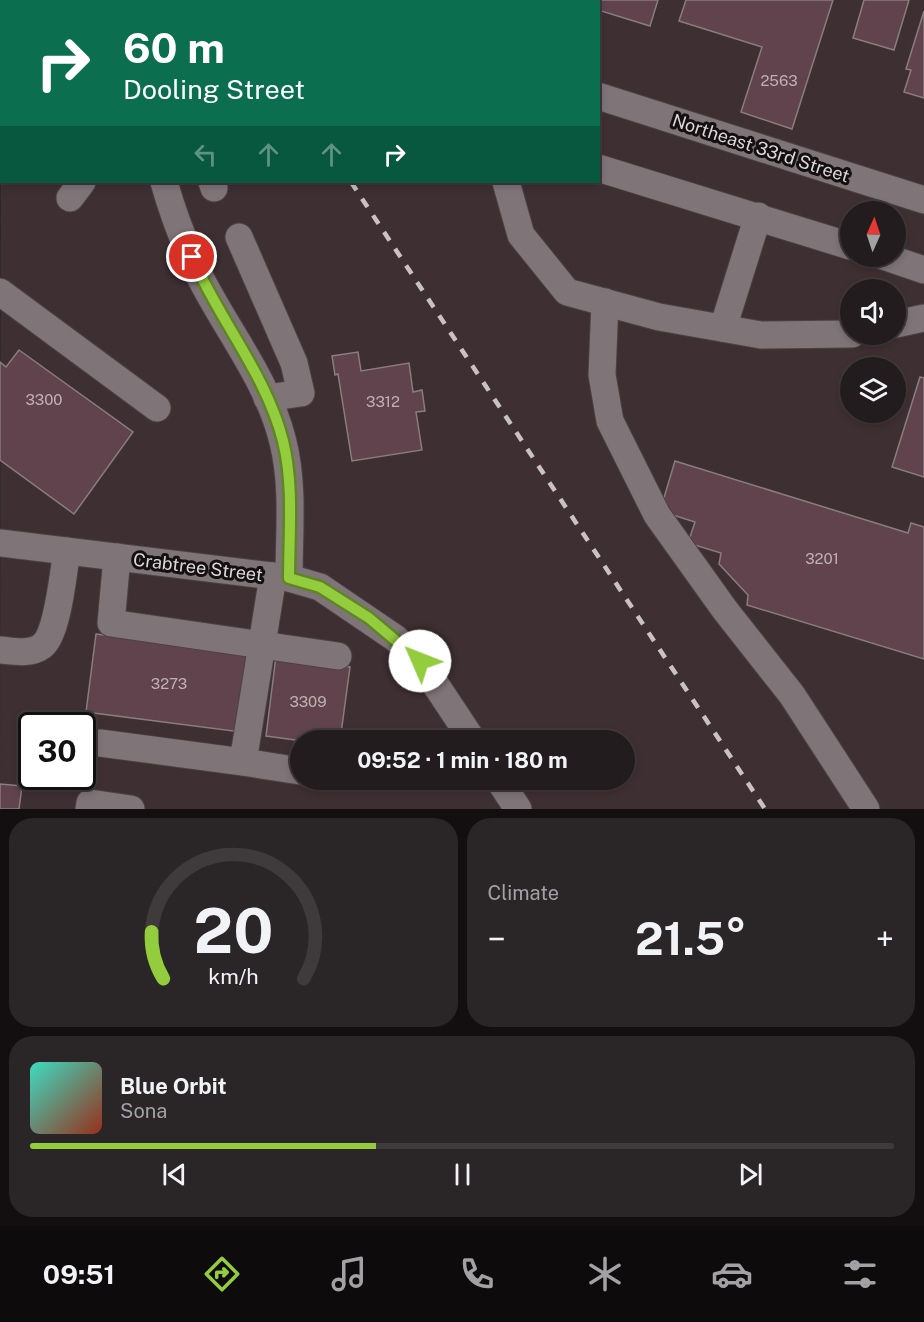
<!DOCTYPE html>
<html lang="en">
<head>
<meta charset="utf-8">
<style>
	body { margin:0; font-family:"Public Sans",sans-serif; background:#2a2527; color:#f1f3f6; height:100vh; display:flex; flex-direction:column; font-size:22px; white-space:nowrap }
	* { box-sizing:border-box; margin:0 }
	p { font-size:20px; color:#a2a1a4 }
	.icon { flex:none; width:33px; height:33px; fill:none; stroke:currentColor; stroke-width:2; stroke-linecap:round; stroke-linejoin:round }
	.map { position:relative; height:809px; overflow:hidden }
	.sheet { display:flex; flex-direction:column; gap:9px; padding:9px; background:#130f10; flex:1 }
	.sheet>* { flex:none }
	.guide { position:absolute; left:0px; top:0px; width:600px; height:183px; box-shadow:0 3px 9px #0003,0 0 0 2px #3f3a3c; background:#0b6e4f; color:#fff; overflow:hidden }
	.needle { width:39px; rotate:3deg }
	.fabs { position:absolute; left:840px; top:201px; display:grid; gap:12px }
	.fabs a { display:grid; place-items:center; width:66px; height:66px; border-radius:50%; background:#221c1e; box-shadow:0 3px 9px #0003,0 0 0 2px #3f3a3c; font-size:30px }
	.speed { position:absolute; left:18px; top:712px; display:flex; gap:12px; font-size:30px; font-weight:700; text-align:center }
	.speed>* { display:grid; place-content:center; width:78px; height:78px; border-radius:50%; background:#221c1e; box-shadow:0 3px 9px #0003,0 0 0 2px #3f3a3c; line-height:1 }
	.speed .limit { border:3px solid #111; border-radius:9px; background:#fff; color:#111 }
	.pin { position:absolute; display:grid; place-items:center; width:51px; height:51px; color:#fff; margin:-26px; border:3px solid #fff; border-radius:50%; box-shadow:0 2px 6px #0007 }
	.me { position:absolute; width:66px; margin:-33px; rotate:314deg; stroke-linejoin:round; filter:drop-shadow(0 0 4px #0008) }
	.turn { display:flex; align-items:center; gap:21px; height:126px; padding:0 24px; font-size:27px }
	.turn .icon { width:78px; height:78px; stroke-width:2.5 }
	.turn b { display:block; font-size:42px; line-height:51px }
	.lanes { display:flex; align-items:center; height:57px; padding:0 24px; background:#0003; justify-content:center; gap:30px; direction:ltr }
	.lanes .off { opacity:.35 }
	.big { font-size:45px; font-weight:700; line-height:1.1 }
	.sheet .card { flex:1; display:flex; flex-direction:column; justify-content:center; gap:9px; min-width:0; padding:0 21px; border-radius:24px; background:#2a2527 }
	.sheet .dial { align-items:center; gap:0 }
	.dial svg { height:156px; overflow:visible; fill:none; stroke:#3f3a3c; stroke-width:7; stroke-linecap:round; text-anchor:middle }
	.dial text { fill:#f1f3f6; stroke:none }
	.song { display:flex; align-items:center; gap:18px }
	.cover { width:72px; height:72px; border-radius:9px; background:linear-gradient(135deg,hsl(170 70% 55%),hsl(10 70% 35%)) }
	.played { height:6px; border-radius:3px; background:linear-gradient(90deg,#93cc3d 40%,#3f3a3c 40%) }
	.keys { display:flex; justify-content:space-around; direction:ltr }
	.heat { display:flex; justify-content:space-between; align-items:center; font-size:33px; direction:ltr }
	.sheet .tiles { flex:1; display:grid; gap:9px; grid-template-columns:1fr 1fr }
	.card:last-child { grid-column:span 2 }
	.trip { position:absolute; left:290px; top:730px; width:345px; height:60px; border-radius:30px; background:#221c1e; box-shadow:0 3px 9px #0003,0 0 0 2px #3f3a3c; font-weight:700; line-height:60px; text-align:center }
	.tab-bar { display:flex; height:96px; justify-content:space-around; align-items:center; background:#0e0b0c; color:#a2a1a4 }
	.tab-bar .icon { width:42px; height:42px }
	.tab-bar .active { color:#93cc3d }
	.tab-bar b { font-size:27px; color:#f1f3f6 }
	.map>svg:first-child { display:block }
	.built { fill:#3e2f33; fill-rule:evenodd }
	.building { fill:#60434c; stroke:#887d80; stroke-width:1.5 }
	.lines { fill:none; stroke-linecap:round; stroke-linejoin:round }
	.minor-casing { stroke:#4a4245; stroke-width:29 }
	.major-casing { stroke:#4a4245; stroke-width:35 }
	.minor { stroke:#7f7477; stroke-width:27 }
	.major { stroke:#9e6e7e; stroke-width:33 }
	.rail { stroke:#c9c2c3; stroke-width:4.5; stroke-dasharray:10 10; stroke-linecap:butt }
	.route-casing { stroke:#608528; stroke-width:15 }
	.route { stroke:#93cc3d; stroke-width:10 }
	.labels { text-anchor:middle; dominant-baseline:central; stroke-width:6; stroke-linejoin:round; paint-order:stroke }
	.number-label { font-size:15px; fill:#beb2b5 }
	.street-label { font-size:18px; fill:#ddd7d8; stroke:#141011 }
</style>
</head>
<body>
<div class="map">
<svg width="924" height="809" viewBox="0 0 924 809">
	<rect width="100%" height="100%" fill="#2e2528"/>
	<path class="built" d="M27,0H924V809H0L1,38L2,182H598V2ZM850,212H896V256H850ZM850,290H896V334H850ZM850,368H896V412H850ZM32,726H82V777H32ZM300,741H624V780H300Z"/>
	<g class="building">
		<path d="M565,0H658L650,26L598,10V2Z"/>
		<path d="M686,0H833L792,129L741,112L762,47L679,21Z"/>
		<path d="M864,0H909L894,50L853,38Z"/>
		<path d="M924,11V98L904,92L911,70L906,69Z"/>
		<path d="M19,350L133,432L74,514L0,460V362L6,367Z"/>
		<path d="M358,352L361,371L409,363L413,392L422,390L425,411L416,412L422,450L352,461L338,374L335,375L332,356Z"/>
		<path d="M920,377L924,378V477L892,467Z"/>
		<path d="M675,461L908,533L911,523L924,527V659L747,605L748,595L719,564L721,553L688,543L695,522L660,511Z"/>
		<path d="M96,634L252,654L241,732L86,712Z"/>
		<path d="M276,656L350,667L340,741H303L266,736Z"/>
		<path d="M0,784L22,786L19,809H0Z"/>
	</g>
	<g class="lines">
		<g class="minor-casing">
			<g id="minor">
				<path d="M137,0V2"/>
				<path d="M292,0L297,2"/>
				<path d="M454,2L455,0"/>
				<path d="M0,88L2,86"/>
				<path d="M598,96L924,200"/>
				<path d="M598,168L850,246"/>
				<path d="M164,182C173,214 185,245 199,275C227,331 268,380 283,442C294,486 289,533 289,578"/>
				<path d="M212,182L214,188"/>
				<path d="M506,182L521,235L567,292L659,317L761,335L852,334"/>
				<path d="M70,198L82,182"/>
				<path d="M239,237L294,363L301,393L267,398"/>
				<path d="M883,256L924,270"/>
				<path d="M0,292L157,408"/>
				<path d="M605,302L602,375L610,421L657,515L725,610L792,695L866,809"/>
				<path d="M896,324L924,318"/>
				<path d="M723,328L758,216"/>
				<path d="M0,543L289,578L320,587L395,638L420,661L473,741"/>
				<path d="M117,557L111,623L338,656"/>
				<path d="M0,650C13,651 30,655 42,646C58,634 63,573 67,551"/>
				<path d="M100,743L243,762L273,576"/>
				<path d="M243,762L300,771"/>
				<path d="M499,780L518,809"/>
				<path d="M89,809L90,803L131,809"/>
			</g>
		</g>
		<g class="major-casing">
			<g id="major">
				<path d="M22,2L24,0"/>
				<path d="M0,28L2,26"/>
			</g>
		</g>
		<use href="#minor" class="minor"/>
		<use href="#major" class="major"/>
		<g class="rail">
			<path d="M233,0L234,2"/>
			<path d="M351,182L765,809"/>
		</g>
	</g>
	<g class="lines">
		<g class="route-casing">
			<path id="route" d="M192,257C219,320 266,374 283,441C294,485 289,533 289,578L320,587L369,618L420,661"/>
		</g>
		<use href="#route" class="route"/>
	</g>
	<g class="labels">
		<g class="number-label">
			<text x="779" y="80">2563</text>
			<text x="44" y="399">3300</text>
			<text x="383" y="401">3312</text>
			<text x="822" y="558">3201</text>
			<text x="169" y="683">3273</text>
			<text x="308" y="701">3309</text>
		</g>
		<g class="street-label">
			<text transform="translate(761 148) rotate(18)">Northeast 33rd Street</text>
			<text transform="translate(198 567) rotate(7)">Crabtree Street</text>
		</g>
	</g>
</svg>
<div class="fabs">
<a><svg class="needle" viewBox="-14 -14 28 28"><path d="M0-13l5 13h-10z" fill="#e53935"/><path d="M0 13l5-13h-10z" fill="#a2a1a4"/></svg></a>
<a><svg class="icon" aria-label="sound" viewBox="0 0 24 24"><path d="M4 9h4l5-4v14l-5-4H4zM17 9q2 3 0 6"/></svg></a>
<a><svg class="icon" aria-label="layers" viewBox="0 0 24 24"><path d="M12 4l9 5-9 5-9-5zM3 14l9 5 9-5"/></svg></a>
</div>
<div class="speed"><div class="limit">30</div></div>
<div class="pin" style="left:192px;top:257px;background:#d93025"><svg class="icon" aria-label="arrive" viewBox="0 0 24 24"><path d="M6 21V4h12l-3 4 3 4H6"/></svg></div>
<svg class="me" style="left:420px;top:661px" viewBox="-20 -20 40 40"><circle r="19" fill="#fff"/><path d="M0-13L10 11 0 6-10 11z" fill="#93cc3d"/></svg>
<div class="trip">09:52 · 1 min · 180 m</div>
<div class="guide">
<div class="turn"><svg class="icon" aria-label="right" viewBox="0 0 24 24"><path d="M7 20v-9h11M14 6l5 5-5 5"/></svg><div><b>60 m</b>Dooling Street</div></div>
<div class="lanes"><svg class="icon off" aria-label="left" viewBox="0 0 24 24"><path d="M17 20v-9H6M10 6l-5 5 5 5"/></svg><svg class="icon off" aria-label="ahead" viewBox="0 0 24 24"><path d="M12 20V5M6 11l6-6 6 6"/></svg><svg class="icon off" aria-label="ahead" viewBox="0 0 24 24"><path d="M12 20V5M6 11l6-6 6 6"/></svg><svg class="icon" aria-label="right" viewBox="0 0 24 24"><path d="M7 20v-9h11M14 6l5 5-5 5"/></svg></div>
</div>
</div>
<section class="sheet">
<div class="tiles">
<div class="card dial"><svg viewBox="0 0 100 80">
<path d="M14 69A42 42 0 1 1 86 69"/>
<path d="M14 69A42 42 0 0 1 8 45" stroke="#93cc3d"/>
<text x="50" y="56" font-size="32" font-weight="700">20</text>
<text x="50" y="72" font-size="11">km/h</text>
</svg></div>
<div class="card"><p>Climate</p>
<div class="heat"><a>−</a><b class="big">21.5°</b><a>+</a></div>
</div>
<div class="card">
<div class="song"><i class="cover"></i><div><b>Blue Orbit</b><p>Sona</p></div></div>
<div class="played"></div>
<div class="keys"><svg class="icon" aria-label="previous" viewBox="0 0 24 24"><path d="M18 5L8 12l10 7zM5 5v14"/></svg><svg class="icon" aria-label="pause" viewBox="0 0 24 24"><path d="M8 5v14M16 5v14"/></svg><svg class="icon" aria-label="next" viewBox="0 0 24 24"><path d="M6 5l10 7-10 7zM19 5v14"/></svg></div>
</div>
</div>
</section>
<nav class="tab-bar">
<b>09:51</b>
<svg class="icon active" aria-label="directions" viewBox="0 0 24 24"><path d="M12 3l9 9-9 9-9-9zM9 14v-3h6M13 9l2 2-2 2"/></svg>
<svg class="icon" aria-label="music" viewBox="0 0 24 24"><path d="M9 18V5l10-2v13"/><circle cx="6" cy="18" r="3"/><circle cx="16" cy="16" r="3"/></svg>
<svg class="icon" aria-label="phone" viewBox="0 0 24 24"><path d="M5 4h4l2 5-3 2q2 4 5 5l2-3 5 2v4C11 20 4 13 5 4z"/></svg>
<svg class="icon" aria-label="climate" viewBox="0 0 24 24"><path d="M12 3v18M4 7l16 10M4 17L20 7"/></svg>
<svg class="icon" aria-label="car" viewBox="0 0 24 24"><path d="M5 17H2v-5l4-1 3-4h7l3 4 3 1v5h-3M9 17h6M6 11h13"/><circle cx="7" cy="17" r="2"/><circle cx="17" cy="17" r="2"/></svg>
<svg class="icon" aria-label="filters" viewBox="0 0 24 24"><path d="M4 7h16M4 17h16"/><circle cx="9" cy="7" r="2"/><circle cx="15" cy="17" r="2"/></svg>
</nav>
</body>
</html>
